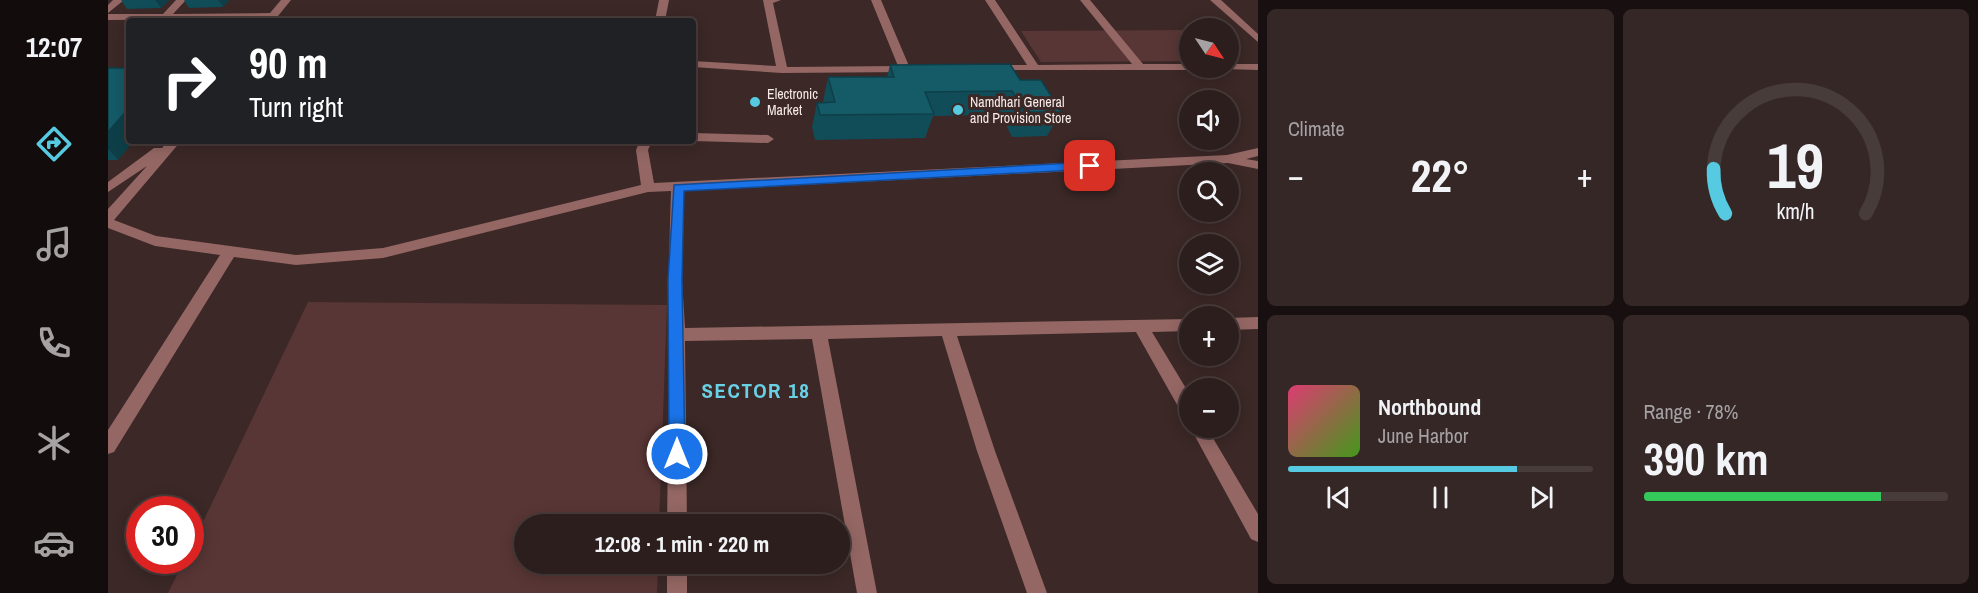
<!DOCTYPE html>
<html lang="en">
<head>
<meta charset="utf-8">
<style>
	body { margin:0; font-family:"Archivo Narrow",sans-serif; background:#342726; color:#f1f3f6; height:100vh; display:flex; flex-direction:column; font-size:22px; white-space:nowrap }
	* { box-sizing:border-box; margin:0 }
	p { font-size:20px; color:#a6a2a4 }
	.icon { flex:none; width:33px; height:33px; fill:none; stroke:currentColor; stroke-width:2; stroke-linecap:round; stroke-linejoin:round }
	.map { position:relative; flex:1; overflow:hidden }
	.sheet { display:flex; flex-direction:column; gap:9px; padding:9px; background:#181010; width:720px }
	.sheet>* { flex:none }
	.banner { position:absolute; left:18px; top:18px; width:570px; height:126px; border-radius:6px; box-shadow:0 3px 15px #0003,0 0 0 2px #483c3b; background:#202124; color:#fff; overflow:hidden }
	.needle { width:39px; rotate:125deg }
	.tools { position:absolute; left:1071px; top:18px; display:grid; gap:12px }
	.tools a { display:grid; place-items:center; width:60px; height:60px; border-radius:50%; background:#2c1e1d; box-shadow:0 3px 15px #0003,0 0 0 2px #483c3b; font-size:30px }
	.speed { position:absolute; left:18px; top:496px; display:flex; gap:12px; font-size:30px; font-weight:700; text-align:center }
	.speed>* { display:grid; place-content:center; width:78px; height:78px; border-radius:50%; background:#2c1e1d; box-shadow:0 3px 15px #0003,0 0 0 2px #483c3b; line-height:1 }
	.speed .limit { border:9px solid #d22; background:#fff; color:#111 }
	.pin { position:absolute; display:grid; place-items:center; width:51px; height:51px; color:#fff; margin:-26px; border-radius:12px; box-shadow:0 3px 9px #0006 }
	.me { position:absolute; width:66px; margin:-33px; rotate:0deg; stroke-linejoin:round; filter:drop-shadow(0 0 4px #0008) }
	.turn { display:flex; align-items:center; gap:21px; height:126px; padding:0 24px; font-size:27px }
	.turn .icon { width:78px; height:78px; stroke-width:2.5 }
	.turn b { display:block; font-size:42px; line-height:51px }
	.big { font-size:45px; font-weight:700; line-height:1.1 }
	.sheet .widget { flex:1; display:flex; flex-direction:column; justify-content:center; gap:9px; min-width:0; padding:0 21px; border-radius:9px; background:#342726 }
	.sheet .dial { align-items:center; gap:0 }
	.dial svg { height:156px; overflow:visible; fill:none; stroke:#483c3b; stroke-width:7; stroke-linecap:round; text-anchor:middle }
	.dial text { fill:#f1f3f6; stroke:none }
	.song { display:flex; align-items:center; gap:18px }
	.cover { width:72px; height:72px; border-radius:9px; background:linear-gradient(135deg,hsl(340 70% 55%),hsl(100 70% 35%)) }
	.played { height:6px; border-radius:3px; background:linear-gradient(90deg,#55cae0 75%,#483c3b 75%) }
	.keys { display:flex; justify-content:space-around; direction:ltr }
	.heat { display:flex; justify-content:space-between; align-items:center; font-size:33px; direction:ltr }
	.charge { height:9px; border-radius:4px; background:linear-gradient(90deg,#34c759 78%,#483c3b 0) }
	.sheet .tiles { flex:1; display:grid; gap:9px; grid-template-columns:repeat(2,1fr) }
	.trip { position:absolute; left:406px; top:514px; width:336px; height:60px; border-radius:30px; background:#2c1e1d; box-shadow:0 3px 15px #0003,0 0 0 2px #483c3b; font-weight:700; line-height:60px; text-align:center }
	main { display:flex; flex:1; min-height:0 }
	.tab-bar { display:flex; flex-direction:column; width:108px; justify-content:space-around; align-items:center; background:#120c0c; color:#a6a2a4 }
	.tab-bar .icon { width:42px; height:42px }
	.tab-bar .current { color:#55cae0 }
	.tab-bar b { font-size:27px; color:#f1f3f6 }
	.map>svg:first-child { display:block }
	.green { fill:#583635 }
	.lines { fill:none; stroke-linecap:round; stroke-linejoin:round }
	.minor { fill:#946764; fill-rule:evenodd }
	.wall { fill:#114d59 }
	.shaded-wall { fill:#0e3f48 }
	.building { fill:#145a67; stroke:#0e3f48; stroke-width:1.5 }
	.route { fill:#1a73e8; stroke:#114b97; stroke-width:1.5 }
	.poi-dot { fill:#55cae0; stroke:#3b2827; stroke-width:2 }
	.labels { text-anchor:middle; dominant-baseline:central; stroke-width:6; stroke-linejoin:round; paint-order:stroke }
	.far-poi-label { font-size:14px; fill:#f7eae8; stroke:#3b2827; text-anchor:start }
	.district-label { font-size:21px; font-weight:bold; letter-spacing:1.5px; fill:#69d1e5; stroke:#3b2827 }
</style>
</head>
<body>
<main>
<nav class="tab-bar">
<b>12:07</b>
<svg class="icon current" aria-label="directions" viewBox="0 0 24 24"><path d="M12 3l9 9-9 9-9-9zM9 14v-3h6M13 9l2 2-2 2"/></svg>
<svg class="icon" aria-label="music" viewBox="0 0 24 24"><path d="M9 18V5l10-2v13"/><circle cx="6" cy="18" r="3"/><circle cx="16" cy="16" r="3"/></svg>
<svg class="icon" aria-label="phone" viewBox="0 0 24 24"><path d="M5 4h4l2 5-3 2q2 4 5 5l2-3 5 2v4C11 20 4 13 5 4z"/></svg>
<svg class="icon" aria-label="climate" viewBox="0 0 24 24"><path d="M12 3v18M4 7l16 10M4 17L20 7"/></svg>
<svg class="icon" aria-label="car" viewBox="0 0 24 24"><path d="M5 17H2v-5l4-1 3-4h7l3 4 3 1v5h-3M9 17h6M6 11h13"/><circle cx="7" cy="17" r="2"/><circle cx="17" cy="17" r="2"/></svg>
</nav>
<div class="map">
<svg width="1150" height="593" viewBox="0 0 1150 593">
	<rect width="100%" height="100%" fill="#3b2827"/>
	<g class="green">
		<path d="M1081,30V61L933,62L913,31Z"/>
		<path d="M200,302L559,305L551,525H417V564H550L549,593H60L76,561H82L83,547Z"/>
	</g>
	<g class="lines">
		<g class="minor">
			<path d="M5,0H16L0,13V5Z"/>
			<path d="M68,0H78L65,14L162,13L173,0H183L166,21H156L157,19L0,20V14H55Z"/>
			<path d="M551,0H561L557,21H547Z"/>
			<path d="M655,0H673L665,3L679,67L790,66L763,0H773L801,66L805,69L800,72L674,73L585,67V61L668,66Z"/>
			<path d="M877,0H887L930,65L1024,64L972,0H982L1035,64H1082V68H1087L1082,70H883L882,68L887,65H919Z"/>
			<path d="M1102,0H1113L1150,34V42Z"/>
			<path d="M1120,64H1150V70L1116,69L1115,68H1120Z"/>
			<path d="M585,133L660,135L666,139L660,143L585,141Z"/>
			<path d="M60,141H73L6,220L48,236L188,255L275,248L533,185L528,150L532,141H544L540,150L546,183L1119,155L1150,148V156L1138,159L1150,161V169L1120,163L576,191L574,280L577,328L1082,319V331L1044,332L1082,395V420L1076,417L1028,332L849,336L887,451L939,593H919L869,451L834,336L720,339L769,593H749L704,339L577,341L579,525H559C561,414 559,302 563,191L540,192L275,258L188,265L126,257L6,452L0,454V430L112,255L47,246L0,228V209L39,166L0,192V182L46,148H54Z"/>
			<path d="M1150,317V329L1120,330V318Z"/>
			<path d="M1082,427L1099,428L1150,514V542L1143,539Z"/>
			<rect x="559" y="564" width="20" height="29"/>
		</g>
	</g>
	<g class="wall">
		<path d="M13,0H61L53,8L19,9Z"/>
		<path d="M76,0H121L115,7L81,8Z"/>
		<path d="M782,65L912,80L953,112L939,136L904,137L893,115L825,116L817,138L707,140L704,127L709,103L715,102L720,77H779Z"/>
		<path d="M0,68L10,160H0Z"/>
	</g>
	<g class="shaded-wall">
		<path d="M47,0H61L53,8Z"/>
		<path d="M110,0H121L115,7Z"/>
		<path d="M21,108V141H26L10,160L0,149V132Z"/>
	</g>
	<g class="building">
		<path d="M902,64L912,80H933L953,112H917L904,91L817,92L826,114L712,115L709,103L727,102L720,77H786L782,65Z"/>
		<path d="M0,68H21V108L0,132Z"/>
	</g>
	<path class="route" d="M982,162L988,166L986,169L576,191L574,280L577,454L575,460L569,462L563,460L561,454L560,280L566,185Z"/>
	<g class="poi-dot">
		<circle cx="647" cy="102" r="6"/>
		<circle cx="850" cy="110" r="6"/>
	</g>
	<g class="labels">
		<g class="far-poi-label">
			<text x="659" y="94">Electronic<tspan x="659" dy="16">Market</tspan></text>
			<text x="862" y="102">Namdhari General<tspan x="862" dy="16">and Provision Store</tspan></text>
		</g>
		<g class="district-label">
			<text x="648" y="390">SECTOR 18</text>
		</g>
	</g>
</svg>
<div class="tools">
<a><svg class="needle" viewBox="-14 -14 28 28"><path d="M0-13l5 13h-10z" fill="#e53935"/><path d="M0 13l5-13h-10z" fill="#a6a2a4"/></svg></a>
<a><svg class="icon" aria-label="sound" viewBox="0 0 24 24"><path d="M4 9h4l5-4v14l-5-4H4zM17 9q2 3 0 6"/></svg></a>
<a><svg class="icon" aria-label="search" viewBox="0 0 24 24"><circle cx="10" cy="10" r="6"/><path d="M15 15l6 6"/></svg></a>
<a><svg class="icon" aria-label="layers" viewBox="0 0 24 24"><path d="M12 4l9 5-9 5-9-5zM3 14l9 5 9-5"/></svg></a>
<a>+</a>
<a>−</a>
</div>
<div class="speed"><div class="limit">30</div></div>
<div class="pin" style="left:982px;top:166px;background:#d93025"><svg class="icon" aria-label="arrive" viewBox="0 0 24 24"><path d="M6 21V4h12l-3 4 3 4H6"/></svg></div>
<svg class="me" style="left:569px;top:454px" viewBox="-20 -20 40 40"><circle r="17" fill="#1a73e8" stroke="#fff" stroke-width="3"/><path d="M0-11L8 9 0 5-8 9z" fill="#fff"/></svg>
<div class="trip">12:08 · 1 min · 220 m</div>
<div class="banner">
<div class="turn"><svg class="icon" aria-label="right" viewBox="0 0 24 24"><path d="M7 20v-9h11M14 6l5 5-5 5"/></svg><div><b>90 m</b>Turn right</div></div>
</div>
</div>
<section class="sheet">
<div class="tiles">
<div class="widget"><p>Climate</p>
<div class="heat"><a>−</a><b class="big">22°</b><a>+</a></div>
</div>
<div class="widget dial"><svg viewBox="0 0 100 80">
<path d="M14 69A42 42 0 1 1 86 69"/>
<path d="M14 69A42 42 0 0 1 8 46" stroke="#55cae0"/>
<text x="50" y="56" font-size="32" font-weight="700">19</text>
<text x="50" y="72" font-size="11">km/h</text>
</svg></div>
<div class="widget">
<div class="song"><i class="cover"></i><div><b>Northbound</b><p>June Harbor</p></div></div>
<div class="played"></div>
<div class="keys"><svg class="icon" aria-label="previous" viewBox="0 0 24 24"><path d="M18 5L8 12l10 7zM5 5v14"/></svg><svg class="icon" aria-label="pause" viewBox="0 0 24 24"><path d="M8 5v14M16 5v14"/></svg><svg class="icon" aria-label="next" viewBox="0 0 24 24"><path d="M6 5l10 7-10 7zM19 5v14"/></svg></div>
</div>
<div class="widget"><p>Range · 78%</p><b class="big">390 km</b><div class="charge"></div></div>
</div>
</section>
</main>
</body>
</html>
